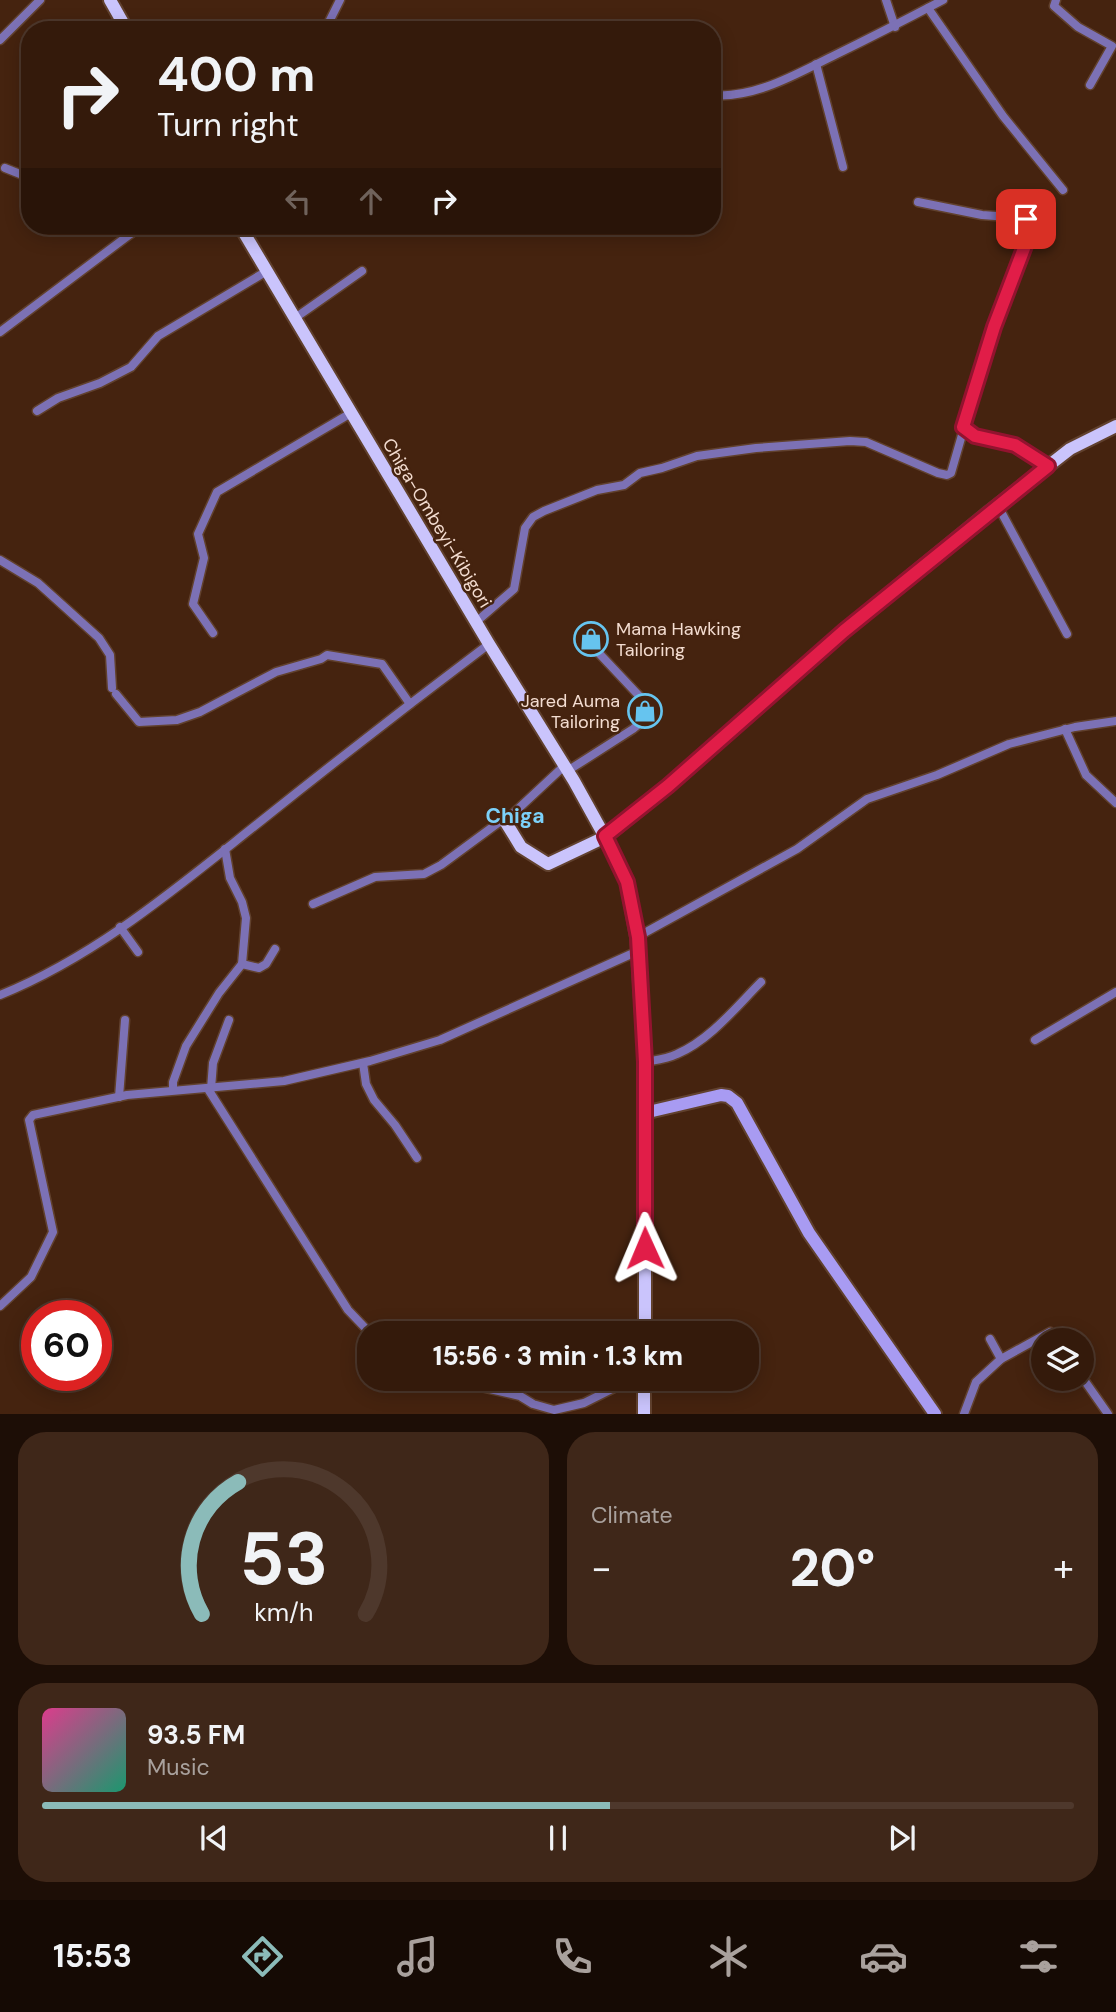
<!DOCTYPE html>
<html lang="en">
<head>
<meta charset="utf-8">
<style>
	body { margin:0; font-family:"DM Sans",sans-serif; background:#3f2719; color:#f1f3f6; height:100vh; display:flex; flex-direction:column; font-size:26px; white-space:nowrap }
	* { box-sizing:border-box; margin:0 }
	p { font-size:23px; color:#a9a19d }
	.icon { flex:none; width:38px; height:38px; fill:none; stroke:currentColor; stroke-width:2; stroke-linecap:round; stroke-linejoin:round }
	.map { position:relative; height:1414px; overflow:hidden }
	.details { display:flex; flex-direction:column; gap:18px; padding:18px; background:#1d0e06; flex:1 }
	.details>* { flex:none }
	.guide { position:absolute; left:21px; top:21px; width:700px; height:214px; border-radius:28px; box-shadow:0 4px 18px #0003,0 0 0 2px #4e382c; background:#341a0b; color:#f1f3f6; overflow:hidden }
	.tools { position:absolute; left:1031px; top:1328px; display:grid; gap:14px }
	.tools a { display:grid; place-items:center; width:63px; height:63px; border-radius:50%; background:#341a0b; box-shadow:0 4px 18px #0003,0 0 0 2px #4e382c; font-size:35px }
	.speed { position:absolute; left:21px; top:1300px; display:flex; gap:14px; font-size:35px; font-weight:700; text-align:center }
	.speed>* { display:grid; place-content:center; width:91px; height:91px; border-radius:50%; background:#341a0b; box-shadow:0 4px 18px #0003,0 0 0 2px #4e382c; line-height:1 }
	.speed .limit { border:10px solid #d22; background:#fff; color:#111 }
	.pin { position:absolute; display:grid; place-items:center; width:60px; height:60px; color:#fff; margin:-30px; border-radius:14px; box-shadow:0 4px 10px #0006 }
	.me { position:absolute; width:77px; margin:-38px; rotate:359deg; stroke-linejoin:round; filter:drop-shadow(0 0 5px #0008) }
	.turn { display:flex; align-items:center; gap:24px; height:147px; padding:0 21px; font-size:32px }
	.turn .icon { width:91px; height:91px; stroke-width:2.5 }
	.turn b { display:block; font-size:49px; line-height:60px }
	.lanes { display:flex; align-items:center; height:66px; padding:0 21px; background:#0003; justify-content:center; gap:35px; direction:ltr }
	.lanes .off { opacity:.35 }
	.big { font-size:52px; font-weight:800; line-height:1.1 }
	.details .widget { flex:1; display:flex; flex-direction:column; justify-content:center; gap:10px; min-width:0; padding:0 24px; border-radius:28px; background:#3f2719 }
	.details .dial { align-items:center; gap:0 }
	.dial svg { height:182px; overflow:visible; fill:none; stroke:#4e382c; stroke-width:7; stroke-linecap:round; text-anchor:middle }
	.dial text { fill:#f1f3f6; stroke:none }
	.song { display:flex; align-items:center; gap:21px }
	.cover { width:84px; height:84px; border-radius:10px; background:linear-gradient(135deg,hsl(330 70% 55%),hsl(160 70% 35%)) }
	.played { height:7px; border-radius:4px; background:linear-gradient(90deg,#8bbbb9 55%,#4e382c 55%) }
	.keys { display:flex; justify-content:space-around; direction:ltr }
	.heat { display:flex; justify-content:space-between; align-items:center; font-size:38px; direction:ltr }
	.details .tiles { flex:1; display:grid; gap:18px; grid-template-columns:1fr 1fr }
	.widget:last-child { grid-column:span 2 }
	.trip { position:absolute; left:357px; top:1321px; width:402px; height:70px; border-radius:28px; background:#341a0b; box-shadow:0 4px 18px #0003,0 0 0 2px #4e382c; font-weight:800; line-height:70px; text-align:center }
	.dock { display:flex; height:112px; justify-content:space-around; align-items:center; background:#150a04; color:#a9a19d }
	.dock .icon { width:49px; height:49px }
	.dock .selected { color:#8bbbb9 }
	.dock b { font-size:32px; color:#f1f3f6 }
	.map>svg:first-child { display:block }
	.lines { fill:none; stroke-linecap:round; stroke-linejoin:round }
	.street-casing { stroke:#61412e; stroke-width:11 }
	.secondary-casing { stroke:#61412e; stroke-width:16 }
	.primary-casing { stroke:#61412e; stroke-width:16 }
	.street { stroke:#7c71b5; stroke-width:8 }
	.secondary { stroke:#a89bf2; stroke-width:12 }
	.primary { stroke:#cac4fc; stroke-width:12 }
	.route-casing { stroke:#92132f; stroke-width:18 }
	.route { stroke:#e11d48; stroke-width:12 }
	.labels { text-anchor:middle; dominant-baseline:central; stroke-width:5; stroke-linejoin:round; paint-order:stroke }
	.street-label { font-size:18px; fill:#f4ddd1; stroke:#45230f }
	.poi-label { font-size:18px; fill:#f4ddd1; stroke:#45230f; text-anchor:start }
	.quarter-label { font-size:21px; font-weight:bold; fill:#7cd1f9; stroke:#45230f }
</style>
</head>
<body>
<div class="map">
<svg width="1116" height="1414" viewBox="0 0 1116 1414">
	<rect width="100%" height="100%" fill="#45230f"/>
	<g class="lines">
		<g class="street-casing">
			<g id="street">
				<path d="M886,0L895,27"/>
				<path d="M1056,0L1054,6L1078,27L1112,46L1090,85"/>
				<path d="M928,8L1003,116L1063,190"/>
				<path d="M325,30L340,0"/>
				<path d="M0,40L40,0"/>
				<path d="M816,64L843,167"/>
				<path d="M712,95C755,99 798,73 835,55C872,37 907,19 943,0"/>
				<path d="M5,168L30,178"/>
				<path d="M110,226L130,234"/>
				<path d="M295,318L362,271"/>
				<path d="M0,332L141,226"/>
				<path d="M37,411L58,398L100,383L131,367L158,336L267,271"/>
				<path d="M963,427L975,436L1015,445L1048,466"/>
				<path d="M998,506L1067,634"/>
				<path d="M0,560L38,583L99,638L110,655L112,688"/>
				<path d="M476,622L514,589L525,528L533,517L544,511L597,490L624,485L640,473L662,468L697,456L756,448L850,441L866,442L938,473L947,475L951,473L983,362L1031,225L1023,218L982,215L918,202"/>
				<path d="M213,633L193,604L204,558L198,534L217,492L351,413"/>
				<path d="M116,694L139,722L177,720L200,712L276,672L321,659L327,655L382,664L410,704"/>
				<path d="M1065,729L1086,775L1116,803"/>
				<path d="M313,904L375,877L424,874L441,865L498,823L505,821L563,767L572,768L633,729L650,715V710L643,700L595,649"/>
				<path d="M120,927L138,952"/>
				<path d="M637,937L797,849L867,799L937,775L1009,744L1075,727L1116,721"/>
				<path d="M242,964L259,968L266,964L275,949"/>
				<path d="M0,995C97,956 180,885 261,821C336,761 412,702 489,644"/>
				<path d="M1035,1040L1116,992"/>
				<path d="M645,1062C656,1060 667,1059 677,1054C710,1040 736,1007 761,982"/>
				<path d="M363,1063L366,1084L374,1100L395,1125L417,1158"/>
				<path d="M208,1089L348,1310L371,1334"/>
				<path d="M211,1089L213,1063L229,1020"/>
				<path d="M173,1090V1082L186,1046L219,993L242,964L246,918L242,902L230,878L225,849"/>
				<path d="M119,1097L125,1020"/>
				<path d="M0,1306L31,1277L53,1232L29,1120L33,1115L127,1095L284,1081L370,1061L440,1040L638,951"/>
				<path d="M1001,1359L1050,1332L1056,1340"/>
				<path d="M1082,1377L1108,1414"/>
				<path d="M446,1379L520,1396L533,1404L554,1410L584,1403L632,1379"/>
				<path d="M964,1414L976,1382L1001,1359L990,1339"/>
			</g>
		</g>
		<g class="secondary-casing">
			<path id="secondary" d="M644,1113L721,1095L728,1096L737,1103L809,1233L935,1414"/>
		</g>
		<g class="primary-casing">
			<g id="primary">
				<path d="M110,0L127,30"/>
				<path d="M240,226L489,644L574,781L605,837L627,882L637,937L645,1062V1334"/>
				<path d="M505,821L521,847L548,864L605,837L668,786L844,631L989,512L1070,449L1116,426"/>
				<path d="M644,1414V1379"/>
			</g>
		</g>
		<use href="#street" class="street"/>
		<use href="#secondary" class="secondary"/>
		<use href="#primary" class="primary"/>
	</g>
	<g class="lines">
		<g class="route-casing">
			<path id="route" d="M645,1248V1062L638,937L627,882L605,836L668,786L844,631L1048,466L1015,445L975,436L963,427L994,327L1031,230V222L1026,219"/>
		</g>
		<use href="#route" class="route"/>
	</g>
	<defs>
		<g id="shop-ring" transform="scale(1.75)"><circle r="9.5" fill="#45230f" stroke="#66c4ef" stroke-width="1.5"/><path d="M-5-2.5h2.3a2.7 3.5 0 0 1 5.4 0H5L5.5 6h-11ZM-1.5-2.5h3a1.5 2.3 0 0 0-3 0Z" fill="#66c4ef"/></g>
	</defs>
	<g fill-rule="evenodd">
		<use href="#shop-ring" x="591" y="639"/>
		<use href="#shop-ring" x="645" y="711"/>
	</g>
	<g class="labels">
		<g class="street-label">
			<text transform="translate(437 523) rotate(59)">Chiga-Ombeyi-Kibigori</text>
		</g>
		<g class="poi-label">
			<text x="616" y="629">Mama Hawking<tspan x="616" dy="21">Tailoring</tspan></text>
			<text x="620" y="701" text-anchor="end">Jared Auma<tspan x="620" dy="21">Tailoring</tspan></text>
		</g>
		<g class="quarter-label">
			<text x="515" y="816">Chiga</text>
		</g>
	</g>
</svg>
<div class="tools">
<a><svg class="icon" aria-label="layers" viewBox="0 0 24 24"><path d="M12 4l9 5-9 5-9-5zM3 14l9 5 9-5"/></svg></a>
</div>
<div class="speed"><div class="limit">60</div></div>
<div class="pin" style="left:1026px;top:219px;background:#d93025"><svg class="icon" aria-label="arrive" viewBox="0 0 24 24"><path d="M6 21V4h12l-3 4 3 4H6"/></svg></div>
<svg class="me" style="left:645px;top:1248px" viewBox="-20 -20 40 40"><path d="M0-17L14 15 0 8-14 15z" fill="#e11d48" stroke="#fff" stroke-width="4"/></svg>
<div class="trip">15:56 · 3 min · 1.3 km</div>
<div class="guide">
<div class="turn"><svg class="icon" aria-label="right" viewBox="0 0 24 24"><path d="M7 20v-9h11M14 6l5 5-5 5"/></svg><div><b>400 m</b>Turn right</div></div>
<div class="lanes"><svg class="icon off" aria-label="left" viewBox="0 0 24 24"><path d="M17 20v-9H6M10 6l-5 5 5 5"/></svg><svg class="icon off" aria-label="ahead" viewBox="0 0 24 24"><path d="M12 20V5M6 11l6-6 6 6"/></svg><svg class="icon" aria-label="right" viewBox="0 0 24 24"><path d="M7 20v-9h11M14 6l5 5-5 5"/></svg></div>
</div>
</div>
<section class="details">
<div class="tiles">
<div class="widget dial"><svg viewBox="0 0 100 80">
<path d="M14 69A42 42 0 1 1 86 69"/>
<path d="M14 69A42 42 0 0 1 30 11" stroke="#8bbbb9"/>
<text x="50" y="56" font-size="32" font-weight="700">53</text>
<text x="50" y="72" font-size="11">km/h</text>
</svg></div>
<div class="widget"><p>Climate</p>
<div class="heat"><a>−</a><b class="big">20°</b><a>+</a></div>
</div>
<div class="widget">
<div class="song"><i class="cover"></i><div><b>93.5 FM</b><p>Music</p></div></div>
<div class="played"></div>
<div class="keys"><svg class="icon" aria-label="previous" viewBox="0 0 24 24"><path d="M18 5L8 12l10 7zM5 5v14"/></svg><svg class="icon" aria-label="pause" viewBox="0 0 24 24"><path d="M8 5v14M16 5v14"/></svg><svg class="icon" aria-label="next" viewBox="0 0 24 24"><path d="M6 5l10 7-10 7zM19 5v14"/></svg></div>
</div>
</div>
</section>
<nav class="dock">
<b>15:53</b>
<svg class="icon selected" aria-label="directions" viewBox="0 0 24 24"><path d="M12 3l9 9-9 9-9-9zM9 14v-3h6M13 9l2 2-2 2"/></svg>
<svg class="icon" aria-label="music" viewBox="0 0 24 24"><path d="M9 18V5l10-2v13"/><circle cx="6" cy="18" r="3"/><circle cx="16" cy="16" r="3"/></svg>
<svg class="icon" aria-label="phone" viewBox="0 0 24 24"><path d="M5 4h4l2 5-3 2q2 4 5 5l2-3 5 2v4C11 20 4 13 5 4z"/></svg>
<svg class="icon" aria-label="climate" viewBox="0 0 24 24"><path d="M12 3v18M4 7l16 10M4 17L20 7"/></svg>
<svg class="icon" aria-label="car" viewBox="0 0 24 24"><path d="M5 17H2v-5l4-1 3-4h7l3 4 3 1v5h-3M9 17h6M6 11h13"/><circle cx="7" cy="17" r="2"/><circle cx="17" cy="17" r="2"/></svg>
<svg class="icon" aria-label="filters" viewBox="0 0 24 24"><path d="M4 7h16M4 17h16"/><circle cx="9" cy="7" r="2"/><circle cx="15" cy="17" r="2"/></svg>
</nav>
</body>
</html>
